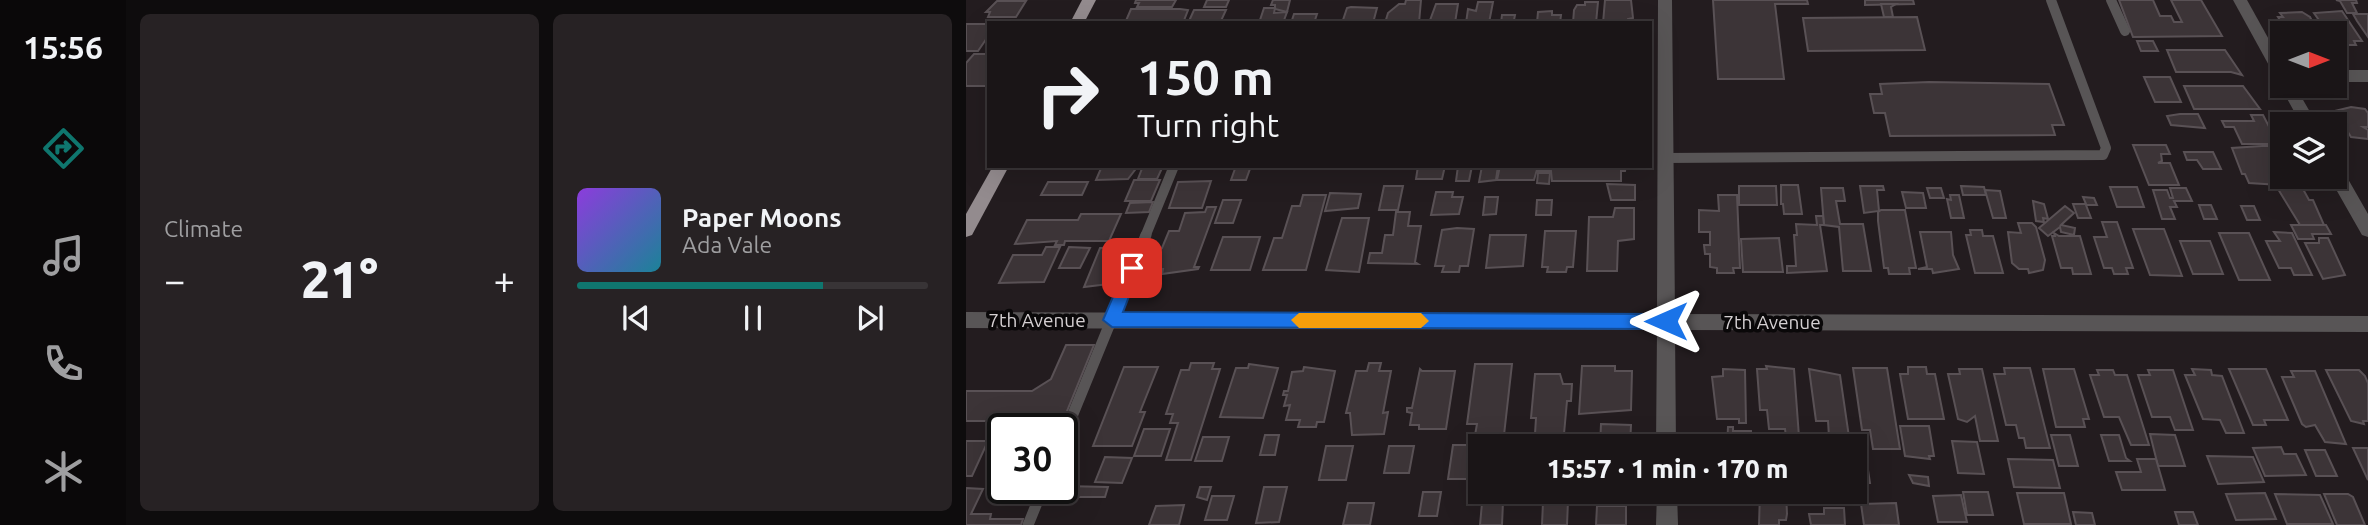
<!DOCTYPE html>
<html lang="en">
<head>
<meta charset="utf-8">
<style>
	body { margin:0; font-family:Ubuntu,sans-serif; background:#272224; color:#f1f3f6; height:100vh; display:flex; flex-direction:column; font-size:26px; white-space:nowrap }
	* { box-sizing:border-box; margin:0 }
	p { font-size:23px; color:#9f9fa1 }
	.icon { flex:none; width:38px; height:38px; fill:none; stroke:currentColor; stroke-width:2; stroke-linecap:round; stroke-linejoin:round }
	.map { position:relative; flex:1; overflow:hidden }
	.drawer { display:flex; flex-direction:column; gap:14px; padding:14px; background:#0e0c0d; width:840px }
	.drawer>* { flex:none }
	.top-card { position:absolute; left:21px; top:21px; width:665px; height:147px; border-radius:0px; box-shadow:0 7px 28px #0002,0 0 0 2px #383436; background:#1a1517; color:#f1f3f6; overflow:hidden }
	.needle { width:46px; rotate:90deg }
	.controls { position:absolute; left:1304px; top:21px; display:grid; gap:14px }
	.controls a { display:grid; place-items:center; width:77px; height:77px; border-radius:0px; background:#1a1517; box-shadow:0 7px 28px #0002,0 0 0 2px #383436; font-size:35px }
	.speed { position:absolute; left:21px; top:413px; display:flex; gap:14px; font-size:35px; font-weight:700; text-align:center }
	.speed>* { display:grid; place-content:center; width:91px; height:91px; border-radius:50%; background:#1a1517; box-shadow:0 7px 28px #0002,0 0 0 2px #383436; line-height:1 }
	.speed .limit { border:4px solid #111; border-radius:10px; background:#fff; color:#111 }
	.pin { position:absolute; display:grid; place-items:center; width:60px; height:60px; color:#fff; margin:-30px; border-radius:14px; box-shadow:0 4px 10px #0006 }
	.me { position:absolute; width:77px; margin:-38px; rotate:270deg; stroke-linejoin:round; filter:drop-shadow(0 0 5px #0008) }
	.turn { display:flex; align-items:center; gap:24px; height:147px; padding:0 35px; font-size:32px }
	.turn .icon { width:91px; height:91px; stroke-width:2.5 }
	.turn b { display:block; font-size:49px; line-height:60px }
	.big { font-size:52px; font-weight:800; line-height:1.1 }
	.drawer .widget { flex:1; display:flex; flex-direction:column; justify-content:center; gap:10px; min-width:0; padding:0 24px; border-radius:10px; background:#272224 }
	.song { display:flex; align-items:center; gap:21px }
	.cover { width:84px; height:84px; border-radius:10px; background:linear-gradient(135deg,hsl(270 70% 55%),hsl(190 70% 35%)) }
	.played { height:7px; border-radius:4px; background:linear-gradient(90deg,#0f766e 70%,#383436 70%) }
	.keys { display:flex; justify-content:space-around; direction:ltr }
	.heat { display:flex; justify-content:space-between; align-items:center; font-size:38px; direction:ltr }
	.drawer .tiles { flex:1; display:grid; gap:14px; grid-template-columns:repeat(2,1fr) }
	.trip { position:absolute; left:502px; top:434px; width:399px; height:70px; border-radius:0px; background:#1a1517; box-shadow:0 7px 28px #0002,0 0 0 2px #383436; font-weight:800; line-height:70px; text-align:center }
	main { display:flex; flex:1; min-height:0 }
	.tabs { display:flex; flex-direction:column; width:126px; justify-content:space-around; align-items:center; background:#0a0809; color:#9f9fa1 }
	.tabs .icon { width:49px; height:49px }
	.tabs .selected { color:#0f766e }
	.tabs b { font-size:32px; color:#f1f3f6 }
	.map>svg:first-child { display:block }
	.building { fill:#3c3437; stroke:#595155; stroke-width:2 }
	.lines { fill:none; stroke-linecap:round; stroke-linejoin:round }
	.service-far1 { stroke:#585556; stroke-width:10 }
	.service { stroke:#585556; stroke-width:11 }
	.minor { fill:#585556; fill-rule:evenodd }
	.tertiary { fill:#585556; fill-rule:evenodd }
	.primary { fill:#938b8e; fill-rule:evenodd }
	.route { fill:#1a73e8; stroke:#114b97; stroke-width:2 }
	.slow { fill:#f59e0b }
	.labels { text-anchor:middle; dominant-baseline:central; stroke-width:7; stroke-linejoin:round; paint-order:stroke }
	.street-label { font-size:19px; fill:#d5d0d2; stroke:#0a0809 }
</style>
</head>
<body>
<main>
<nav class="tabs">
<b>15:56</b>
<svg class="icon selected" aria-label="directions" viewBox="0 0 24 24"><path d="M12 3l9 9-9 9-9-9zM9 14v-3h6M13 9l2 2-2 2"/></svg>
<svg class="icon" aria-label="music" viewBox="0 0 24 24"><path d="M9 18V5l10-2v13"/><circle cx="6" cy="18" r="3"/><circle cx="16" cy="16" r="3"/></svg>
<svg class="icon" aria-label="phone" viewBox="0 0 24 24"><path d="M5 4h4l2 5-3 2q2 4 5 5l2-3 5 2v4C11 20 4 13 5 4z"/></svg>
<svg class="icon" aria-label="climate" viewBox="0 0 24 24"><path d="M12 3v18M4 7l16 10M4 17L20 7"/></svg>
</nav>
<section class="drawer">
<div class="tiles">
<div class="widget"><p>Climate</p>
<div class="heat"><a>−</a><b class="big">21°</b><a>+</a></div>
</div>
<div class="widget">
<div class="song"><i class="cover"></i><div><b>Paper Moons</b><p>Ada Vale</p></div></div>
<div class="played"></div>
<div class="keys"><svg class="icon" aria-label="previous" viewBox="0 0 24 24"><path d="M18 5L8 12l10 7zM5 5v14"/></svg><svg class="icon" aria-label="pause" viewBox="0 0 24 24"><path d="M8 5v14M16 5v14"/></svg><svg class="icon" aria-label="next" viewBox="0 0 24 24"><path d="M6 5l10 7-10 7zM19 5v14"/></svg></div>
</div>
</div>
</section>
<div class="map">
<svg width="1402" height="525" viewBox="0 0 1402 525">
	<rect width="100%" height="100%" fill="#231c1f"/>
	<g class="building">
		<path d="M170,0H210L206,7H171L173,3H169Z"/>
		<path d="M241,0H263L260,7H238Z"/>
		<path d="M307,0H324L321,12L309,9V5H305Z"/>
		<path d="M440,0H455L453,23H419L422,13L433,4H439Z"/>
		<path d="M639,0H665L667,18L662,19V23H637Z"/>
		<path d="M747,0H841L842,4H809L818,79H752Z"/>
		<path d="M899,0H947L948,4L899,5Z"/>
		<path d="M1153,0H1187L1194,16H1205L1208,22H1216L1205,0H1235L1256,36L1167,37Z"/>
		<path d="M1370,0H1390L1391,3H1386L1391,13H1381L1374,1Z"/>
		<path d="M31,1H60L50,17H22L24,12H20Z"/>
		<path d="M512,2H527L523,23H500L502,9L510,11Z"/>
		<path d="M619,2H632L630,23H607L608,10L611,5H619Z"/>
		<path d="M470,4H492L489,23H463Z"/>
		<path d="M915,4H930L925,7L927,17H918Z"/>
		<path d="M298,8H309L308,13L321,12L317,23H293Z"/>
		<path d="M381,8L385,7L411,8L407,23H376Z"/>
		<path d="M165,9H214L222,10L217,23H159Z"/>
		<path d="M228,10H260L254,23H226L223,21Z"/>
		<path d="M586,11V15H595L594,23H571L572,12Z"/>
		<path d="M1376,11L1396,41H1388L1390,45H1371L1368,33H1362L1348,13Z"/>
		<path d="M1336,12L1344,17L1352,33H1322L1312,17H1317L1314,13Z"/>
		<path d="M328,14H351L348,23H325Z"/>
		<path d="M1387,14H1402V37L1391,21Z"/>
		<path d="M536,15H549L548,20H559V23H535Z"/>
		<path d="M951,17L959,50L842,51L837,18Z"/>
		<path d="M0,24H23V35L12,51H0Z"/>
		<path d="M1171,41H1187L1192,51H1175Z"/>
		<path d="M1201,50H1259L1276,75L1265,72H1210Z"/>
		<path d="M8,54H23V86H0V63Z"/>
		<path d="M1178,77H1204L1215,102H1189Z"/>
		<path d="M963,82L1083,84L1098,125H1086L1089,135L924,136L919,113H908L904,94H916L914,84Z"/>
		<path d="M1218,86H1277L1294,109H1228Z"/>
		<path d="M1385,107L1399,109L1402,113V127H1397L1402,130V139L1385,137L1369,111Z"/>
		<path d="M1214,114H1232L1239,128L1205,125L1201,116Z"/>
		<path d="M1285,115H1297L1312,144H1276L1268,127H1259L1256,121H1288Z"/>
		<path d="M1167,145H1200L1204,154H1195L1196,161L1192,163H1204L1213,185H1183Z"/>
		<path d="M1296,146H1311L1316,156V177H1328L1332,186L1283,183L1279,174H1276L1266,148Z"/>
		<path d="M1218,152H1247L1255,169H1237L1231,160H1221Z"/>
		<path d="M136,166H172L162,179L130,180Z"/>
		<path d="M177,166H197L191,179H172Z"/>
		<path d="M270,166H285L280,180H265Z"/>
		<path d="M452,166H479L476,179H450Z"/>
		<path d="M492,166H506L503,181H490Z"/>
		<path d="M516,166H532L530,180L513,182Z"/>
		<path d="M534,166H572L568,180H531Z"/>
		<path d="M572,166L609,168L660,166L659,171H655V181H586L585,171H572Z"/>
		<path d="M572,173H584L583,184L571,183Z"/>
		<path d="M168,180H194L185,201H159Z"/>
		<path d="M245,181L236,208H203L212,182Z"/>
		<path d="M82,182H122L116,195H75Z"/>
		<path d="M641,184L669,185V200H645Z"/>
		<path d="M815,185H832L836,214H818L817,204H815Z"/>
		<path d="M418,186H437L432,210H413Z"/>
		<path d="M773,186H810L811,205H773Z"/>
		<path d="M894,186H917L918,190H911L913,211L898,213Z"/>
		<path d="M995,186L1018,187L1020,195H997Z"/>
		<path d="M1144,187H1171L1178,207H1151Z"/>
		<path d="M855,188H877L879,201H870L874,224H897L905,271H877L873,227L858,225Z"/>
		<path d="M961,188H975L978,198H964Z"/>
		<path d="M1204,188H1220L1226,201H1208L1211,207H1204L1209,219H1196L1187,190H1201L1204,198H1207Z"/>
		<path d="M1312,189H1337L1343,200H1347L1358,225H1334Z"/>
		<path d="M1019,190L1034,191L1040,218H1027Z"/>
		<path d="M470,192H487L486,197H497L493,214L465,215Z"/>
		<path d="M936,192L957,193L960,208H940Z"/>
		<path d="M364,193L395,194L392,208L359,211Z"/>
		<path d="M337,195H360L340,270H297L308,238H316L326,206H334Z"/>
		<path d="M752,195H771L774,268H767L768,273H751V268L744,267V254H739L738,245H744V232H733V210L753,211Z"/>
		<path d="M984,195H993L998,218H985L981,199L985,200Z"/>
		<path d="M519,197H532L530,214L517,215Z"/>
		<path d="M1117,197L1128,198L1131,205H1120L1125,218H1112L1107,204H1120Z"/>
		<path d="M257,200H275L267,223H249Z"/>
		<path d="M571,200H586L585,215H570Z"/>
		<path d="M1067,201L1078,204L1082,219L1077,218L1078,222L1070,221Z"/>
		<path d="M187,202L183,212L160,213L164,203Z"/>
		<path d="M1233,205H1245L1251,219H1238Z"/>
		<path d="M1099,206L1108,213L1095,225L1109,228L1108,235L1095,232L1094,227L1082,236L1073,228Z"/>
		<path d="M1275,206H1288L1294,220H1281Z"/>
		<path d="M241,207H250L228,267H233L232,269L196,274L197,269H182L185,261H190V252L196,248L203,231H213L219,213L239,212Z"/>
		<path d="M649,208H668V239L652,241L651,271H621L623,217H647Z"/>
		<path d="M915,210H939L950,268H943L944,274H923L922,268H918L912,221V212Z"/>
		<path d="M430,212H444L442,226H455L449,262L452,264L402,263L404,253H416L419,235H427Z"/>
		<path d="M115,214H155L143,241H99L98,245H89L91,241L49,244L61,220H112Z"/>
		<path d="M850,216H857L858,225H854L861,271L821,273V266H830L828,235H831L830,224L851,225Z"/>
		<path d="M376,218H403L393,272L360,270Z"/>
		<path d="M1136,222H1151L1167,268H1160L1162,274H1148L1146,268H1138L1128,237H1141Z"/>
		<path d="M1052,223H1066L1070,227L1079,260L1077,270L1063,273L1062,269H1053L1046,263L1042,232L1055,233Z"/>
		<path d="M1325,225H1360L1365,234H1346L1348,239H1332Z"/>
		<path d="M491,228L508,229L502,266H494L493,272H476L478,266H469L476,230Z"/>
		<path d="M1167,229H1198L1216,276L1184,275Z"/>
		<path d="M1004,230H1016L1017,236H1027L1037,273H1009L1000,235H1005Z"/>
		<path d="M579,231H610L607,267H601L600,272H581L582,267H576Z"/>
		<path d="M954,232H985L987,255L993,269L967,273L966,269H952L961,267Z"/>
		<path d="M1308,232L1326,233L1346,275H1328L1325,268H1313L1300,241H1314Z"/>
		<path d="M1088,233L1093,236H1114L1125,274H1107L1106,268H1095L1086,236H1089Z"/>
		<path d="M1253,233H1283L1304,280H1273Z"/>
		<path d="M524,235H560L557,266L520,268Z"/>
		<path d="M257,237H294L284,270H245Z"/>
		<path d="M813,238L817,272H777L775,239Z"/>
		<path d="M1353,238H1362L1379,275L1357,279L1339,243H1353Z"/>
		<path d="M1214,241H1244L1257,274H1227Z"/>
		<path d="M80,247H94L78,282L33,283L47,255H76Z"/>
		<path d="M103,247L124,248L114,268H93Z"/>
		<path d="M168,247L151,288L141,287L143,284L118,287L134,248Z"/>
		<path d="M100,345H128L97,421H0V391H66L85,379Z"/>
		<path d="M225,363H248L246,369H254L225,460H200L212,423H204L207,414H200L215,370H223Z"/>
		<path d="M403,363H415L413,371H425L417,413L422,412L418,434L386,435L384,413H380L390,371H401Z"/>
		<path d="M283,364L312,368L297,418L254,417L270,368H282Z"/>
		<path d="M509,364H546L538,435H509L511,424H501Z"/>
		<path d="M616,366H649V371H666L665,410L613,414Z"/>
		<path d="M800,366L828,369L833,437H820L819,429H803L801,410H794L791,369H801Z"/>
		<path d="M158,367H192L174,412H179L166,446H127Z"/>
		<path d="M338,367L369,371L358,422H351L350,427H332L334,420H320L324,405L318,406L321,395H317L318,391H322L326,372L337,371Z"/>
		<path d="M942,367H960L961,374H969L978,419H942L934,374H942Z"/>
		<path d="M887,368H921L934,449H907L904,430H896Z"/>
		<path d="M1038,368H1064L1084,448H1060L1058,438H1053L1050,425H1040L1028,374H1039Z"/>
		<path d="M454,369L456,371H489L480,429H453V425H444L446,413L441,412V408H446Z"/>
		<path d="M757,369L779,370L780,423H773V419H751L746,377L757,376Z"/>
		<path d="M843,369L874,375L883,437H863L862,421H850Z"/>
		<path d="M993,369H1016L1032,441H1014L1009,416L1001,422L992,419L982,374H994Z"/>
		<path d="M1077,369H1108L1123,419H1117L1119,427H1090Z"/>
		<path d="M1226,369L1245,370L1246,375L1256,376L1278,433H1260L1254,420L1237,419L1219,375H1229Z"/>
		<path d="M1263,369H1300L1322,420H1298L1300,425H1287Z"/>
		<path d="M1131,370H1147L1149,375H1161L1183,445H1165L1153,417H1138L1124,375H1133Z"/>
		<path d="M1182,370H1207L1227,430H1209L1204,417H1186L1172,375H1184Z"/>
		<path d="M1360,370H1393L1399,376L1402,383V421H1397L1398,424L1385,421Z"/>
		<path d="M1325,371H1349L1380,444L1359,442L1349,425L1340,427L1336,424L1316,377H1328Z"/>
		<path d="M569,374H594L597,384H606L605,401H601L598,434H569L570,418H565Z"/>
		<path d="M635,424L665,425L664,446H634Z"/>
		<path d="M934,426H963L968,456H963L964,459L939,456Z"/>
		<path d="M762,427H767V431H785L786,446H761Z"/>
		<path d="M178,429H204L195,456H168Z"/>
		<path d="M1184,434L1209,435L1219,466H1192Z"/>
		<path d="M299,435H313L309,455H294Z"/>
		<path d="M1085,435H1104L1112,466H1093Z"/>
		<path d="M1135,435H1153L1160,458L1164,461H1143Z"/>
		<path d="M237,437H263L256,461H229Z"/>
		<path d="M0,441H22L6,476H0Z"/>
		<path d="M986,441L1011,442L1018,474L992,473Z"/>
		<path d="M487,445H514V464H510L508,479H482Z"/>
		<path d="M360,446H387L380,480H353Z"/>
		<path d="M423,446H448L443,473H418Z"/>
		<path d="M1315,447L1318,454H1330L1340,475L1299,476L1287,448Z"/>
		<path d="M1387,448H1402V480Z"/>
		<path d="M1339,450H1359L1371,476H1350Z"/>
		<path d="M1241,456L1287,457L1298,482L1252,484Z"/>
		<path d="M139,457L166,458L156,483L129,482Z"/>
		<path d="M1042,459L1087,460L1094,488L1048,487Z"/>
		<path d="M1171,459H1190L1199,490H1156L1150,472H1175Z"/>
		<path d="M892,470H902L904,483H893Z"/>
		<path d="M943,475L962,477L963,486L947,483Z"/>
		<path d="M98,486L142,487L139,497H94Z"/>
		<path d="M234,487H245L241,500L231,497Z"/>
		<path d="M298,487H321L313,522L290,523Z"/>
		<path d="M0,488L17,489L5,514H25L24,519H57L55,525H0Z"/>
		<path d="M457,492H475L471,516H453Z"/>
		<path d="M794,492H820L821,514L820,520H813V525H793Z"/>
		<path d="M850,492H892L894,504L851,502Z"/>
		<path d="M997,492H1022L1027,515H1001Z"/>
		<path d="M1051,493H1098L1105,524H1058Z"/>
		<path d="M1299,493L1310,519L1270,520L1260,494Z"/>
		<path d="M1309,494L1354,495L1367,524H1321Z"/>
		<path d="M1358,494H1382L1387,497L1399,525H1371Z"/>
		<path d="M995,495L1001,522H972L967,496Z"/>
		<path d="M246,496H268L261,520H239Z"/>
		<path d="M602,501L601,525H576L577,502Z"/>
		<path d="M537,502L536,525H514L516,503Z"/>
		<path d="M382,503H408L404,525H377Z"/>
		<path d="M930,503L933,525H898L895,504Z"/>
		<path d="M218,505L213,525H183L190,506Z"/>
		<path d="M631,506H660V525H630Z"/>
		<path d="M858,508H878L879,525H845L843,514H858Z"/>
		<path d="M1107,512L1126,513L1129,525H1110Z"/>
		<path d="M1209,512H1227L1232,525H1213Z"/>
	</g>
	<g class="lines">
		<g class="service-far1">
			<path d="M1145,0L1159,31"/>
			<path d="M699,158L1137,155L1140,148L1085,0"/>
			<path d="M179,237L208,166"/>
		</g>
		<g class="service">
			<path d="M96,441L180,235"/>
			<path d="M62,525L77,488"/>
		</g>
		<g class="minor">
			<path d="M692,0H706L709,314L1402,316V332L709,330L710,446H690L691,330L0,328V312L691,314Z"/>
			<rect x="1368" y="70" width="34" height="12"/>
			<path d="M691,492H711L712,525H690Z"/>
		</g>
		<g class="tertiary">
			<path d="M1267,0H1281L1316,63V82L1311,80Z"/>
			<path d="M1316,83V86H1329L1351,124H1335L1314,86Z"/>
			<path d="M1368,164L1374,165L1402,214V237L1396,235L1363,177H1368Z"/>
		</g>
		<g class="primary">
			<path d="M116,0H130L118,23H104Z"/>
			<path d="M27,166H43L6,235L0,237V214Z"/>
		</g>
	</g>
	<path class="route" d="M166,262L174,268L157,312L700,314L708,321L700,329L146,327L137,320L161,264Z"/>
	<path class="slow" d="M333,313H455L463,321L455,328H333L325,320Z"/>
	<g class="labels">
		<g class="street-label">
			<text x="71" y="320">7th Avenue</text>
			<text x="806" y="322">7th Avenue</text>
		</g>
	</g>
</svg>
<div class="controls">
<a><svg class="needle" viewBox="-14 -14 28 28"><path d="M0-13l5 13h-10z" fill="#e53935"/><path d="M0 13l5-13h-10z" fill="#9f9fa1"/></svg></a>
<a><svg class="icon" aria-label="layers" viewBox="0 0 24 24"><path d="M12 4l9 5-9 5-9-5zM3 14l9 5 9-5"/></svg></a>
</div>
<div class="speed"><div class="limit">30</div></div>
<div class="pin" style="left:166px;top:268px;background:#d93025"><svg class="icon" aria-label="arrive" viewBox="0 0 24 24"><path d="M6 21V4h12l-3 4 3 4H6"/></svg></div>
<svg class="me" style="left:700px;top:321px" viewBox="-20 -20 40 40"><path d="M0-17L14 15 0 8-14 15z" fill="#1a73e8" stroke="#fff" stroke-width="4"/></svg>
<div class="trip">15:57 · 1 min · 170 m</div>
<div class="top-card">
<div class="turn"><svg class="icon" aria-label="right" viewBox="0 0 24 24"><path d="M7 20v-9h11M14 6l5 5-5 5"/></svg><div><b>150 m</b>Turn right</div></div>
</div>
</div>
</main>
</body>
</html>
